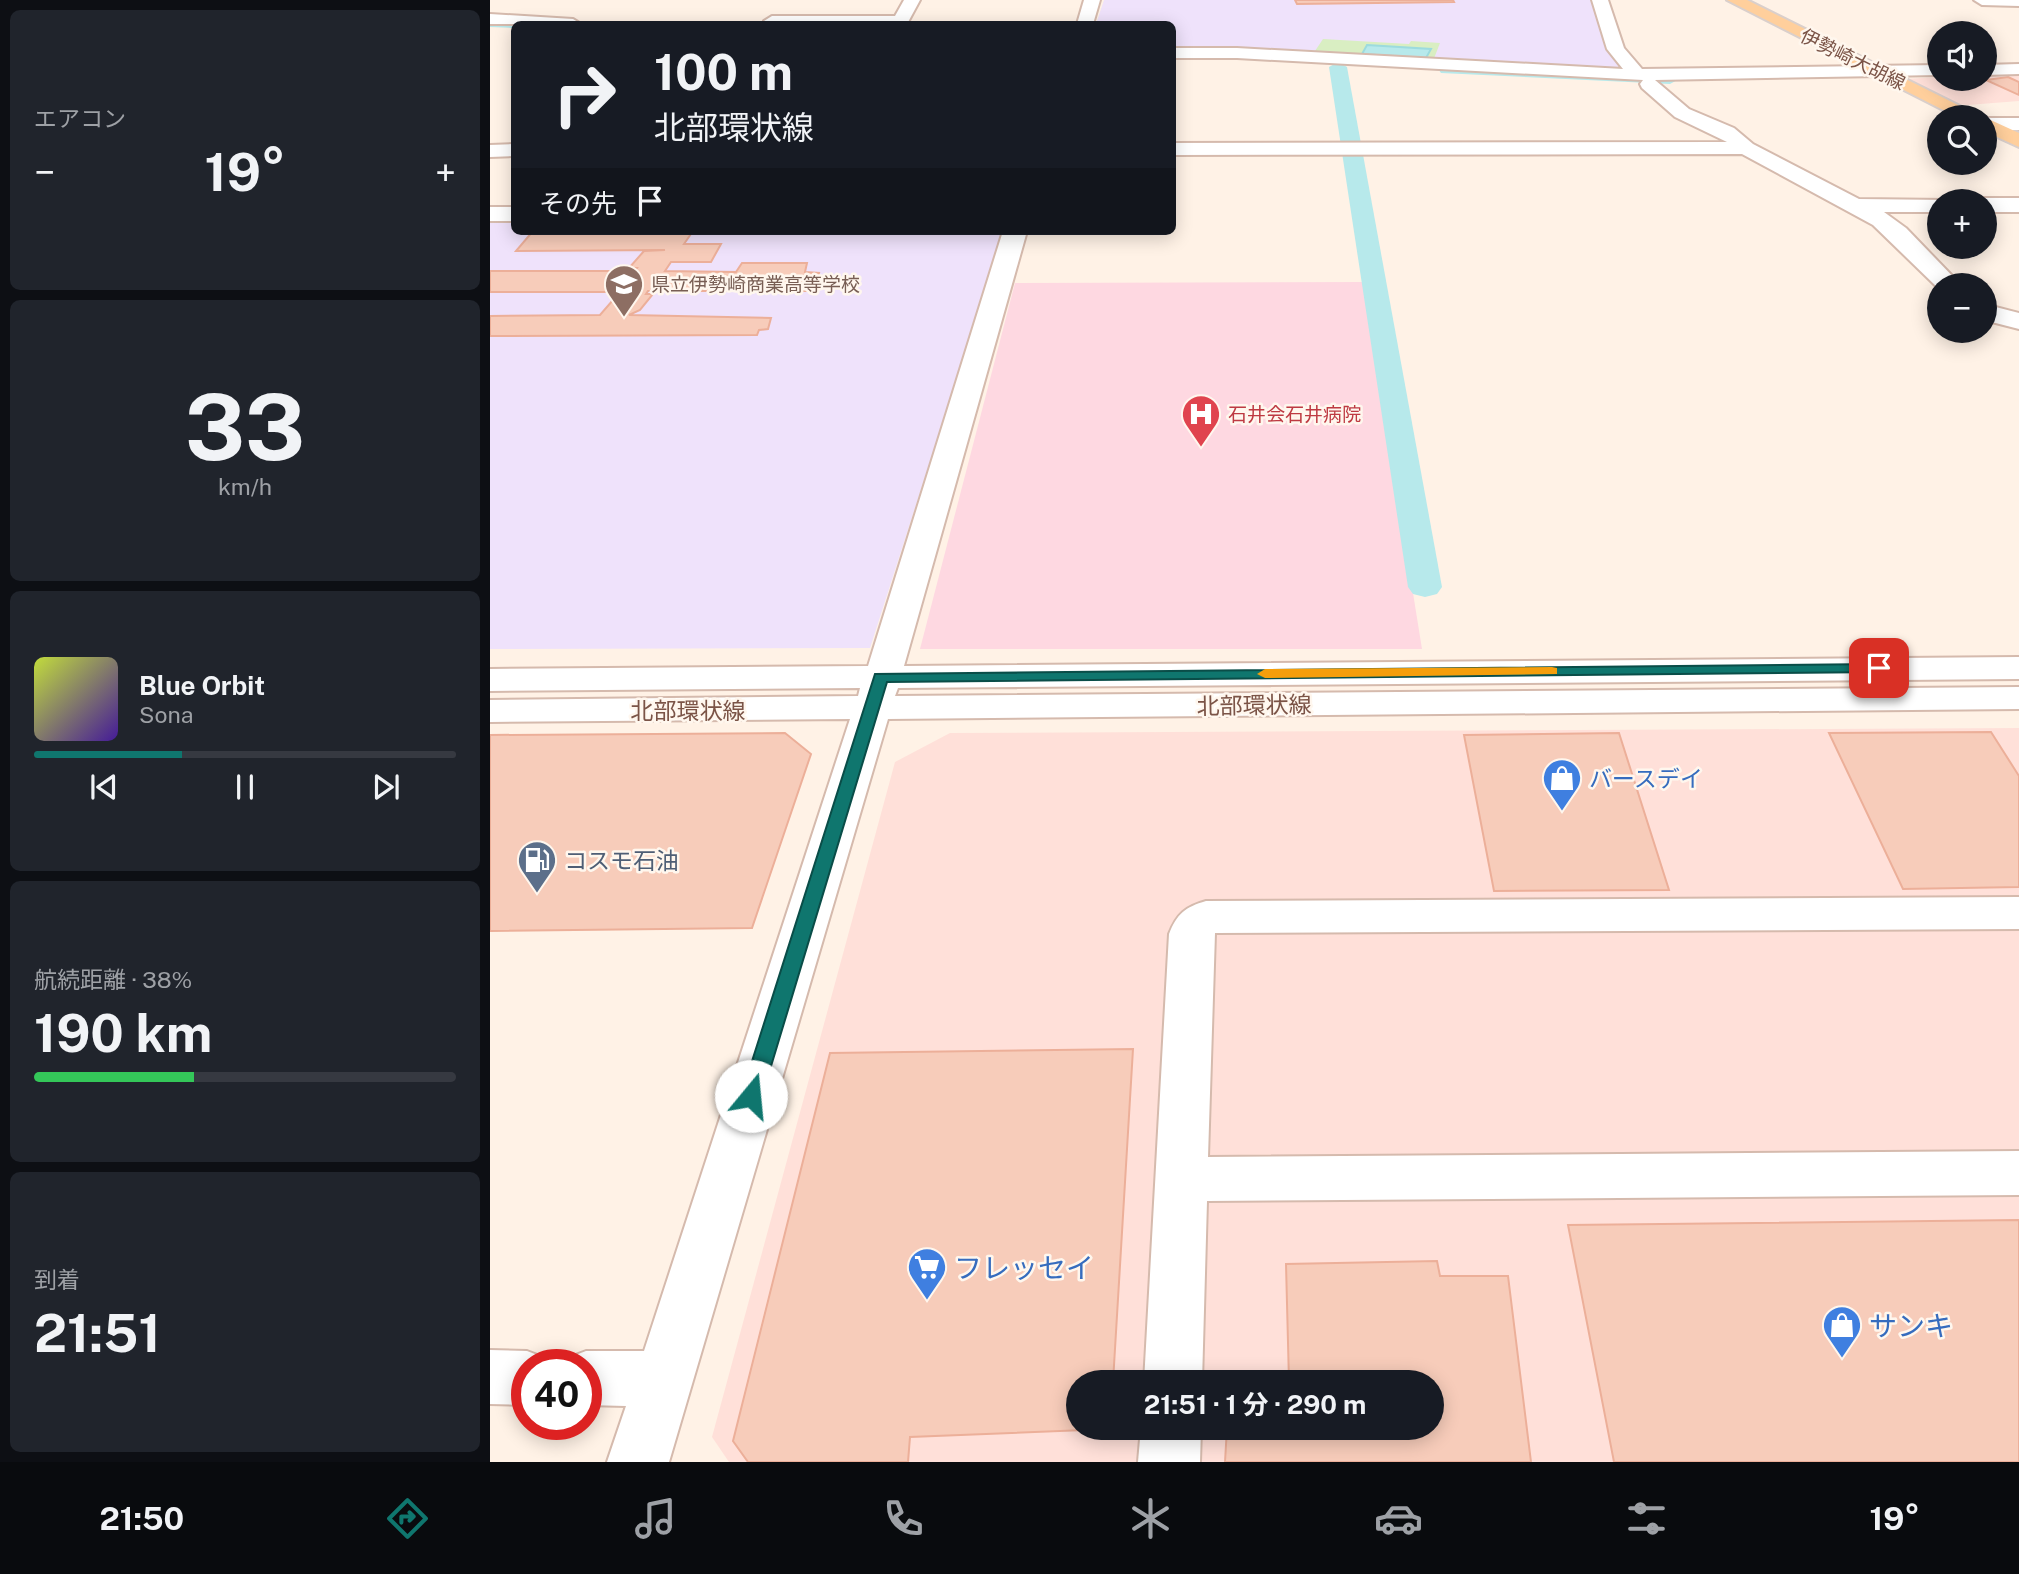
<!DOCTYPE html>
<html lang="ja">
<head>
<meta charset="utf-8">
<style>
	body { margin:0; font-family:"Public Sans","Noto Sans JP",sans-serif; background:#20242c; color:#f1f3f6; height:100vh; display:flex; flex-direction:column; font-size:26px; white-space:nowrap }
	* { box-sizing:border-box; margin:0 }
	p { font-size:23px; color:#9ea1a6 }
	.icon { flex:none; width:38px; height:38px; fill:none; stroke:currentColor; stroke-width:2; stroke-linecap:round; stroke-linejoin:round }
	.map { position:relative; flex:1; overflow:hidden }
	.panel { display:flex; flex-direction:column; gap:10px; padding:10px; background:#0d0f14; width:490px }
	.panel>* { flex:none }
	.top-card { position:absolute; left:21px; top:21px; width:665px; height:214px; border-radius:10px; box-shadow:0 4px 18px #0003; background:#171b24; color:#f1f3f6; overflow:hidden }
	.tools { position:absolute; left:1437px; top:21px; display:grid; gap:14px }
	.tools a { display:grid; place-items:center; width:70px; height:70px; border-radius:50%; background:#171b24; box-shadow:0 4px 18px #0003; font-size:35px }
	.speed { position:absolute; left:21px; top:1349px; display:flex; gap:14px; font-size:35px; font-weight:700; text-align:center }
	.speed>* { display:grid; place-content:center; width:91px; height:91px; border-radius:50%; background:#171b24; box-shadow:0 4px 18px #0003; line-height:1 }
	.speed .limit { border:10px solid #d22; background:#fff; color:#111 }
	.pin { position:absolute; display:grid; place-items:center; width:60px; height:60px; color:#fff; margin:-30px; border-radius:14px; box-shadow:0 4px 10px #0006 }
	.me { position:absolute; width:77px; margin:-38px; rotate:17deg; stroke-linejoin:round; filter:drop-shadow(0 0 5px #0008) }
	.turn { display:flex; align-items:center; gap:24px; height:147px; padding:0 28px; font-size:32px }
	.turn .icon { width:91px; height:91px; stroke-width:2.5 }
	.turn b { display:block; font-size:49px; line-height:60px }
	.then { display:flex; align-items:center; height:66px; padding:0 28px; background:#0003; gap:14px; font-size:26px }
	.big { font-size:52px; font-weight:700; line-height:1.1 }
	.panel .widget { flex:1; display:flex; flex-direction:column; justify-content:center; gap:10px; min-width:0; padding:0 24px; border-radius:10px; background:#20242c }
	.panel .dial { align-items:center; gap:0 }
	.dial b { font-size:91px; line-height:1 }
	.song { display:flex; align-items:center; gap:21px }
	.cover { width:84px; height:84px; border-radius:10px; background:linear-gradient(135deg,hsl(70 70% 55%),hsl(260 70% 35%)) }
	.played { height:7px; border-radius:4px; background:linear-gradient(90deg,#0f766e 35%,#363941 35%) }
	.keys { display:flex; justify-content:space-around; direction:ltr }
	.heat { display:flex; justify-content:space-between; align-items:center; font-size:38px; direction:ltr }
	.charge { height:10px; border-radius:5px; background:linear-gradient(90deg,#34c759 38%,#363941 0) }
	.trip { position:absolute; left:576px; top:1370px; width:378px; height:70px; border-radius:35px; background:#171b24; box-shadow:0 4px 18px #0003; font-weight:700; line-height:70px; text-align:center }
	.dock { display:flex; height:112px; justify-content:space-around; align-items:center; background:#090b0e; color:#9ea1a6 }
	.dock .icon { width:49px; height:49px }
	.dock .selected { color:#0f766e }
	.dock b { font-size:32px; color:#f1f3f6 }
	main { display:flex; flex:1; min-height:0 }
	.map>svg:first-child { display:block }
	.commercial { fill:#ffe0d9; fill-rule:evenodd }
	.education { fill:#efe2fb }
	.medical { fill:#fed8e1 }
	.green { fill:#d9eec2 }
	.water { fill:#b7e9eb; stroke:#9cdbde; stroke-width:2 }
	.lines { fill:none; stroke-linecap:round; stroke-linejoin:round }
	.canal { fill:#b7e9eb; fill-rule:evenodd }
	.building { fill:#f7ccba; stroke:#ecaf99; stroke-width:2 }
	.minor-casing { stroke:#d5baad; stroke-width:4 }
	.major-casing { stroke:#dacfcb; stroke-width:4 }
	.minor { fill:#fff; fill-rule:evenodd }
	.major { fill:#ffcf9c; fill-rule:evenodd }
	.route { fill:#0f766e; stroke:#0a4d48; stroke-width:2 }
	.slow { fill:#f59e0b }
	.labels { text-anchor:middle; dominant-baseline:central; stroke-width:5; stroke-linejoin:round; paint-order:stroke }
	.far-street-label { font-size:19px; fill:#7b5447; stroke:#fff7ee }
	.far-education-label { font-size:19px; fill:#785e54; stroke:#fff7ee; text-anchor:start }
	.far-health-label { font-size:19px; fill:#be3a42; stroke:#fff7ee; text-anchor:start }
	.street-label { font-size:23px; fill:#7b5447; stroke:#fff7ee }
	.shop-label { font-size:23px; fill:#366cbe; stroke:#fff7ee; text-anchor:start }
	.service-label { font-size:23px; fill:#4e5e75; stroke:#fff7ee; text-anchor:start }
	.near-shop-label { font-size:28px; fill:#366cbe; stroke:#fff7ee; text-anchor:start }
</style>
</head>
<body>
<main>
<section class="panel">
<div class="widget"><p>エアコン</p>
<div class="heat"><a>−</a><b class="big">19°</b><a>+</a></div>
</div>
<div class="widget dial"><b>33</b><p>km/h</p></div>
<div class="widget">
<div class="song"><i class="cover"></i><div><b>Blue Orbit</b><p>Sona</p></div></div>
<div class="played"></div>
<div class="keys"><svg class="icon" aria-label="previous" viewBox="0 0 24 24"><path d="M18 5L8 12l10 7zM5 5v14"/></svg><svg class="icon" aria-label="pause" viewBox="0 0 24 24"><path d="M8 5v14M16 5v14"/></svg><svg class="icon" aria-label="next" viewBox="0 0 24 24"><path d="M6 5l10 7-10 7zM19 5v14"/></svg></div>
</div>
<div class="widget"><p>航続距離 · 38%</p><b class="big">190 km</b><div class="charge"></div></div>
<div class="widget"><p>到着</p><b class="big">21:51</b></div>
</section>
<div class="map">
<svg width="1529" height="1462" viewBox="0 0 1529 1462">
	<rect width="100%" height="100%" fill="#fff2e6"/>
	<g class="commercial">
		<path d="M1529,75V101L1478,105L1468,104L1414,79L1449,77L1494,79L1495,76Z"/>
		<path d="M1529,728V1462H239L222,1437L405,762L460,733ZM588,1382H942V1428H588Z"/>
	</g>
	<g class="education">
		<path d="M614,0H1104L1135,70L683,50L682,24H606Z"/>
		<path d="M0,218H24V231H514L380,648L0,649Z"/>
	</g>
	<path class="medical" d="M873,282L932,649H430L525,283Z"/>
	<path class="green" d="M833,39L919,44L921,41L950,43L943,61L823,54Z"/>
	<path class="water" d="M877,45L941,49L936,58L872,54Z"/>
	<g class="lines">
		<g class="canal">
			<path d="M0,17L42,19L50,24H24V28L0,27Z"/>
			<path d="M848,62L857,67L952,587L947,594L935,597L923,594L918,587L839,67Z"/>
			<path d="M957,64L1180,74L1189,79L1180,84L951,73L948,69L951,65Z"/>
		</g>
	</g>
	<g class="building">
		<path d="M805,0H963L964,2L807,4Z"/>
		<path d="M1518,77L1529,82V95L1496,80Z"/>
		<path d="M43,231H203L194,244H231L221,262H181L175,271L246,272L252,263H317L315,272L329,273L323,291H158L156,294H163L150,310L139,315L281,318L278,329L269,330L267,335L0,336V316L110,315L130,292H0V271H145L147,268H139L154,251L175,250L26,251Z"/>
		<path d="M1501,732L1529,776V887L1413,889L1339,733Z"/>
		<path d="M295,733L321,754L262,928L0,931V735Z"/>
		<path d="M1129,733L1179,890L1004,891L974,735Z"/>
		<path d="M643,1049L623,1382H588V1428L620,1429L420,1437L418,1462H258L243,1441L340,1053Z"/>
		<path d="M1529,1220V1462H1124L1078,1225Z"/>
		<path d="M947,1261L950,1276H1018L1041,1462H735L737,1428H942V1382H799L796,1264Z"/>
	</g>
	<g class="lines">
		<g class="minor-casing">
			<g id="minor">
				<path d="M414,0H430L417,24H276L274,21L282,16H405Z"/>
				<path d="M594,0H610L603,24H587Z"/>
				<path d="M1102,0H1118L1134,48L1152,69L1449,65V75L1165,80L1199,109L1244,128L1263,144L1369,199L1457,200L1449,201V212H1394L1416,228L1471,285H1449V289L1383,225L1252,154L682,155V143L1237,142L1185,117L1152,88L1150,84L1153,80L747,58H682V48H747L1133,69L1117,49Z"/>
				<path d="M1484,0H1529V6L1492,5Z"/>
				<path d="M0,14L83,19L91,24H0Z"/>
				<path d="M1529,64V74L1494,75V65Z"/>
				<rect x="1494" y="118" width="35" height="12"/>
				<path d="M24,144V156L0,157V145Z"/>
				<path d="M1494,198H1529V212H1494V201H1485Z"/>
				<rect x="0" y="207" width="24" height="14"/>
				<path d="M513,231H537L414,666L1529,657V679L408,688L405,696L1529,687V709L398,719L179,1462H117L136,1406L96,1405V1365H72L75,1359L96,1351H154L360,719L0,722V700L368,696L370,688L0,691V669L378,666Z"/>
				<path d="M1494,304L1529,313V329L1494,320Z"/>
				<path d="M1529,897V929L725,933L718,1157L1529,1151V1195L717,1201L712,1382H654L679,934C687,914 695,907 716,901Z"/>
				<path d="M0,1350L37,1351L58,1359L61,1365H37V1405L0,1404Z"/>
				<path d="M651,1428H711L710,1462H648Z"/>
			</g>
		</g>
		<g class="major-casing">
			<g id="major">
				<path d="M1237,0H1257L1492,117H1467Z"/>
				<path d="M1493,117H1494L1529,133V147L1494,131Z"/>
			</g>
		</g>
		<use href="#minor" class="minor"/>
		<use href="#major" class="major"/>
	</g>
	<path class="route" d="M1389,664L1397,668L1394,672L397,682L272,1096L269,1102H254L251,1096L385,674Z"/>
	<path class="slow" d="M1062,667L1067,668V674L775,678L767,674L775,669Z"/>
	<defs>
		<g id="school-pin" transform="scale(2.0125)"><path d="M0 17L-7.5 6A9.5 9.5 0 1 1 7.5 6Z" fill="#8d6e63" stroke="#fff7ee"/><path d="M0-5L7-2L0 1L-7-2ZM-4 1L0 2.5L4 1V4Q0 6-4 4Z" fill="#fff"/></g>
		<g id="hospital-pin" transform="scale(2.0125)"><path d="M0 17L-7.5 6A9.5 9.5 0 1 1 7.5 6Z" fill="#e0444e" stroke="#fff7ee"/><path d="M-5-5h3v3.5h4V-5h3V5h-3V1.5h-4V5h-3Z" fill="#fff"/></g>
		<g id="shop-pin" transform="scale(2.0125)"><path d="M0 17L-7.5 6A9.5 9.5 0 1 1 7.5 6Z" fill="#3f7fe0" stroke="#fff7ee"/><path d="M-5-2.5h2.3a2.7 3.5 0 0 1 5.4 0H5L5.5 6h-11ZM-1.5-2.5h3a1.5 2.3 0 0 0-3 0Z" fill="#fff"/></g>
		<g id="fuel-pin" transform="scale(2.0125)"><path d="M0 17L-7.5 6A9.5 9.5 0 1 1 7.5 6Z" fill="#5c6f8a" stroke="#fff7ee"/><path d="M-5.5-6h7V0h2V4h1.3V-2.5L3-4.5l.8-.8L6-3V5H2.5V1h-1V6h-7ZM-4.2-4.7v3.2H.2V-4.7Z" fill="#fff"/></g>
		<g id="supermarket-pin" transform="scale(2.0125)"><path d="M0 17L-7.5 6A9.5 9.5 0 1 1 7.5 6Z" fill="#3f7fe0" stroke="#fff7ee"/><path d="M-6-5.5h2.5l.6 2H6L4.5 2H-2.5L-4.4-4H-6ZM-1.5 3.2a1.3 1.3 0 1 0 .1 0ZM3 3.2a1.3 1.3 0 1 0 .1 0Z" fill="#fff"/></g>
	</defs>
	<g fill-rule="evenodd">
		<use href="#school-pin" x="134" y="284"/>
		<use href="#hospital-pin" x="711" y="414"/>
		<use href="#shop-pin" x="1072" y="778"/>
		<use href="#fuel-pin" x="47" y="860"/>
		<use href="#supermarket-pin" x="437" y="1267"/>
		<use href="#shop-pin" x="1352" y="1325"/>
	</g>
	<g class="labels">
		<g class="far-street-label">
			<text transform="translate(1363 59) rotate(26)">伊勢崎大胡線</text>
		</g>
		<g class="far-education-label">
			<text x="161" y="284">県立伊勢崎商業高等学校</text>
		</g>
		<g class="far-health-label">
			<text x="738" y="414">石井会石井病院</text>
		</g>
		<g class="street-label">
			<text transform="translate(764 705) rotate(-1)">北部環状線</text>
			<text x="198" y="710">北部環状線</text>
		</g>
		<g class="shop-label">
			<text x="1099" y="778">バースデイ</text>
		</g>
		<g class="service-label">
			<text x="74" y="860">コスモ石油</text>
		</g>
		<g class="near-shop-label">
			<text x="464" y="1267">フレッセイ</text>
			<text x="1379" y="1325">サンキ</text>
		</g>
	</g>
</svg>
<div class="tools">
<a><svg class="icon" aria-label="sound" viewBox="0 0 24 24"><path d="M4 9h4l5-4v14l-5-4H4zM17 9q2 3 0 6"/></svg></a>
<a><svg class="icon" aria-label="search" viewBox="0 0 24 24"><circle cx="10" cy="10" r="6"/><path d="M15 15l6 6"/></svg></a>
<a>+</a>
<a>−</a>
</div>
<div class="speed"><div class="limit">40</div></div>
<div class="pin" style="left:1389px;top:668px;background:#d93025"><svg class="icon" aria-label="arrive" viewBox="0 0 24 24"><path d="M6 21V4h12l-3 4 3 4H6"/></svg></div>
<svg class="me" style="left:261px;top:1096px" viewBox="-20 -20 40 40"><circle r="19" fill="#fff"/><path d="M0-13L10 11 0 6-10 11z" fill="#0f766e"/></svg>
<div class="trip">21:51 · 1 分 · 290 m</div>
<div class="top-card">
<div class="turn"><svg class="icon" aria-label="right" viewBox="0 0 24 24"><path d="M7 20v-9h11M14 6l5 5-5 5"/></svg><div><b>100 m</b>北部環状線</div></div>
<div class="then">その先<svg class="icon" aria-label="arrive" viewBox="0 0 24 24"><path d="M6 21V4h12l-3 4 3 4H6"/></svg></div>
</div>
</div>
</main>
<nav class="dock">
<b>21:50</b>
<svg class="icon selected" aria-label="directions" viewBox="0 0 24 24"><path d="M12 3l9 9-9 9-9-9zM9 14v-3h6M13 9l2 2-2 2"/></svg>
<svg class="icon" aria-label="music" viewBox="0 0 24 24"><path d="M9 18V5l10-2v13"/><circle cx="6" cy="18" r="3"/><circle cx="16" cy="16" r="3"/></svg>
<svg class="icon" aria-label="phone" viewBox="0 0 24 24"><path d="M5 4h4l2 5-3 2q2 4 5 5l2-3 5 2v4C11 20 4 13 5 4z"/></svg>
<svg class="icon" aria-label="climate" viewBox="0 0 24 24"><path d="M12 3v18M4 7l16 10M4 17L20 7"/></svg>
<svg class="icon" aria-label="car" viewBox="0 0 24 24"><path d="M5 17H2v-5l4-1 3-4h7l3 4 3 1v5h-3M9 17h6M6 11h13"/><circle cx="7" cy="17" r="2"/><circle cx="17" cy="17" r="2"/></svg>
<svg class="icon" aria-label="filters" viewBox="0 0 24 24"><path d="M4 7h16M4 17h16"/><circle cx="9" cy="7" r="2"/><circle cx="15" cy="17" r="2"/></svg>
<b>19°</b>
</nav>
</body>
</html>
